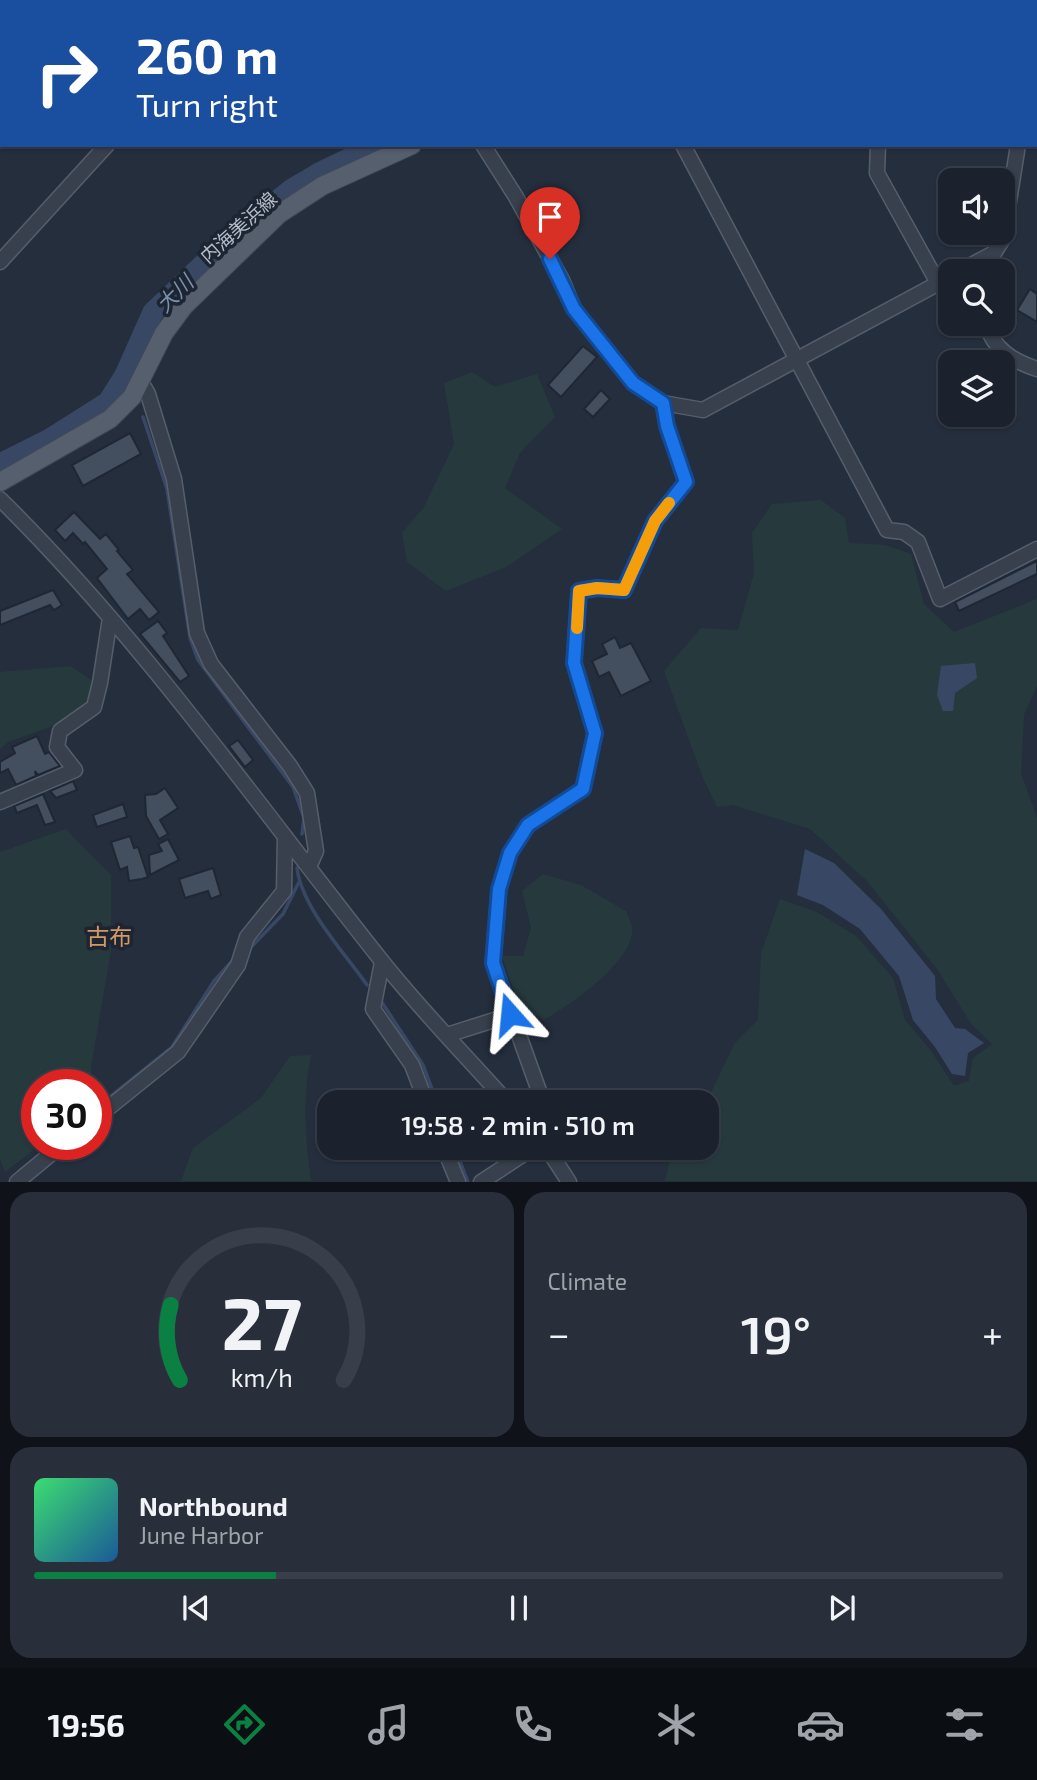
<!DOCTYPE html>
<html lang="en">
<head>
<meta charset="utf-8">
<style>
	body { margin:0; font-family:"Exo 2","Noto Sans JP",sans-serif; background:#282f3a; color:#f1f3f6; height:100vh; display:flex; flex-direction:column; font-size:26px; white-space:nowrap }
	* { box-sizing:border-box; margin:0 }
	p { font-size:23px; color:#a0a4aa }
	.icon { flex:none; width:38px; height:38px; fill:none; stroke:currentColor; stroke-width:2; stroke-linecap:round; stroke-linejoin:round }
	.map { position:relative; height:1182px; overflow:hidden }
	.side { display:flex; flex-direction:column; gap:10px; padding:10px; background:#0f1319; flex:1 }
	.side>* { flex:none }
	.banner { position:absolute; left:0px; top:0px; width:1038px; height:147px; box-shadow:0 2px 5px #0004,0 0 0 2px #393f4a; background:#1a4fa0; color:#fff; overflow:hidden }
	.buttons { position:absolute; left:938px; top:168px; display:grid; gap:14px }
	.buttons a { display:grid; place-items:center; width:77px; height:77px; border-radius:14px; background:#1b222e; box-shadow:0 2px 5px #0004,0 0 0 2px #393f4a; font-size:35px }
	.speed { position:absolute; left:21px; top:1069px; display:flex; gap:14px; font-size:35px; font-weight:700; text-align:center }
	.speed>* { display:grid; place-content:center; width:91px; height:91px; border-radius:50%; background:#1b222e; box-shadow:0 2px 5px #0004,0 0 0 2px #393f4a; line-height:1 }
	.speed .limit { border:10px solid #d22; background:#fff; color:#111 }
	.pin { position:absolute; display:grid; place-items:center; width:60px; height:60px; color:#fff; margin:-72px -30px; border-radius:50% 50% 50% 0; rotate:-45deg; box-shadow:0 0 7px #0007 }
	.pin .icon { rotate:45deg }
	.me { position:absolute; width:77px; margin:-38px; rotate:342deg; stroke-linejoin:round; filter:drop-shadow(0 0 5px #0008) }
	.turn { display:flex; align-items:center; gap:24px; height:147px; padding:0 21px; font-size:32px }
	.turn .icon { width:91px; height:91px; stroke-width:2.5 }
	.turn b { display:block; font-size:49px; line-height:60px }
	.big { font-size:52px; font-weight:600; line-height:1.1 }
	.side .card { flex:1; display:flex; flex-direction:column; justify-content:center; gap:10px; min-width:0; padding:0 24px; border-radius:21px; background:#282f3a }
	.side .dial { align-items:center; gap:0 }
	.dial svg { height:182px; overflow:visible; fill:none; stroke:#393f4a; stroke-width:7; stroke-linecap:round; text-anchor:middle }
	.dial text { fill:#f1f3f6; stroke:none }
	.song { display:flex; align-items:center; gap:21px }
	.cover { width:84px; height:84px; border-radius:10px; background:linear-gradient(135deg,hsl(140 70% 55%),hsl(210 70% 35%)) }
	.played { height:7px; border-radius:4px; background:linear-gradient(90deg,#0b8043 25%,#393f4a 25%) }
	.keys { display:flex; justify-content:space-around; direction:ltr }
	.heat { display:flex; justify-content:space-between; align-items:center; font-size:38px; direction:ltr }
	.side .tiles { flex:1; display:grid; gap:10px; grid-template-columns:1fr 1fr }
	.card:last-child { grid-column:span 2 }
	.trip { position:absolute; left:317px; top:1090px; width:402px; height:70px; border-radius:21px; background:#1b222e; box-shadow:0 2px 5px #0004,0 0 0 2px #393f4a; font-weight:600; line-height:70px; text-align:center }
	.tabs { display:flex; height:112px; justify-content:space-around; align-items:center; background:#0b0e12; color:#a0a4aa }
	.tabs .icon { width:49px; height:49px }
	.tabs .active { color:#0b8043 }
	.tabs b { font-size:32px; color:#f1f3f6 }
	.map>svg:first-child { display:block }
	.green { fill:#263a3e }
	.water { fill:#384864 }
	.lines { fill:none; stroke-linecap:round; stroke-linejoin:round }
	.stream { stroke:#384864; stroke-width:3.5 }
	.river { stroke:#384864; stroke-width:21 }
	.building { fill:#434e5f; stroke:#1f2734; stroke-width:2 }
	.minor-casing { stroke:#565e6b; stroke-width:17 }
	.major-casing { stroke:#414956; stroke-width:20 }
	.minor { stroke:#38404d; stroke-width:14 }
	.major { stroke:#565f6d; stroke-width:18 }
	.route-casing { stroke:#114b97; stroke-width:18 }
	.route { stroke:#1a73e8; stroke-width:12 }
	.slow { stroke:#f59e0b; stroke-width:12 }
	.labels { text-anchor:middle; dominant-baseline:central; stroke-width:7; stroke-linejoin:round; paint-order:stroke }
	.street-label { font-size:19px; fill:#b4bbc8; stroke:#1d2532 }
	.water-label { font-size:21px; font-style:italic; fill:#7c90b0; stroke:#1d2532 }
	.quarter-label { font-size:23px; fill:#d39964; stroke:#1d2532 }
</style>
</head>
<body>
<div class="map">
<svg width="1037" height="1182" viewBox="0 0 1037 1182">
	<rect width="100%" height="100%" fill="#242e3d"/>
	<g class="green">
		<path d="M472,372L495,387L537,374L555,417L520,453L505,488L562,529L506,567L446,591L407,562L402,533L424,507L454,444L444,383Z"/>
		<path d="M821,500L845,518L849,543L885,545L911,554L924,604L954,632L1037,599V686L1024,715L1021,773L1037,818V1181H665L670,1159L684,1148H707L709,1097L734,1044L758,1020L761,953L780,899L817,912L856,936L893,978L905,1020L932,1052L954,1086L969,1081L973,1058L992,1044L970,1022L937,969L868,882L810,829L733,805L717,807L703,778L664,671L701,628L738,630L754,573L752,533L772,504Z"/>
		<path d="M70,666L93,681L87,704L61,723L8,742L0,749V672Z"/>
		<path d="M66,829L111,875V950L91,1067V1085H37V1144L40,1145L5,1172L0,1159V852Z"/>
		<path d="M543,874L581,885L626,911C628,916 631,922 632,927C636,960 570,1005 544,1020L518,1005L502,956H523L531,928L522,891Z"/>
		<path d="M311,1055C302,1098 305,1138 311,1181H181L193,1148L261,1098L290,1056Z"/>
	</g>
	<g class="water">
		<path d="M975,663L977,678L955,693L953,711H943L937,695L941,666Z"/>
		<path d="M805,849L834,863L881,909L935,976L936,999L955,1028L965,1029L984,1043L968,1053L965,1076L952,1074L935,1047L913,1020L899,976L860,929L823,905L797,895Z"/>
	</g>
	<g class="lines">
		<g class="stream">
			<path d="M143,417L167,489L190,638L198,660L293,787L304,818L302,834"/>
			<path d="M297,868C302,908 344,952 367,985"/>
			<path d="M251,947L283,914L299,882"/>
			<path d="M381,1001L423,1065L437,1102"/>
			<path d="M96,1108L172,1047L214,981L233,960"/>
			<path d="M455,1148L468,1182"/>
			<path d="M19,1171L39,1155"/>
		</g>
		<g class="river">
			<path d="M622,2L629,0"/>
			<path d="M0,464L48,440L108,402L125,375L153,312L234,235L292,189L319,173L377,145"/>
		</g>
	</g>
	<g class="building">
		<path d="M1030,289L1037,294V322L1017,310Z"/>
		<path d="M583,346L597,357L561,397L548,385Z"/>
		<path d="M601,390L610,399L593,417L584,409Z"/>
		<path d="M130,433L141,454L83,486L72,465Z"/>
		<path d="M74,512L100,539L106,534L119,550L117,551L133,570L127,574L159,612L149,620L140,609L128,619L97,578L107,569L85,542L83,544L73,533L65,541L55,530Z"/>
		<path d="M1037,561V574L959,611L955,602Z"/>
		<path d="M53,590L62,605L54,610L50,605L0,625V611Z"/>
		<path d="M158,621L167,633L163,636L189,676L180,682L140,634Z"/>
		<path d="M615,637L620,648L631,643L651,681L621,696L609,672L599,677L592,661L607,654L602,644Z"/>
		<path d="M37,736L45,754L49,752L60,766L38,775L35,771L36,776L16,785L8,769L0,773V762L15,753L12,747Z"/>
		<path d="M238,740L253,760L245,767L229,746Z"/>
		<path d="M73,781L77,790L56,798L50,791Z"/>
		<path d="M165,788L178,808L160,820L168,834L159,839L146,816L145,795L156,794Z"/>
		<path d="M43,794L55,822L45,825L37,805L17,813L14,806Z"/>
		<path d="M123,804L127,817L97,827L93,815Z"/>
		<path d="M130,836L134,848L138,847L148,877L142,879L129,881L127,867L120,870L111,842Z"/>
		<path d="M168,839L179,860L150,875L149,855L162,851L158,844Z"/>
		<path d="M213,868L221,895L211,899L208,891L185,898L179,879Z"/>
	</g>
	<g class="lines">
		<g class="minor-casing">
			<g id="minor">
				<path d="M610,0L611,2"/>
				<path d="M855,0V2"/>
				<path d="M998,0V2"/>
				<path d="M242,2L243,0"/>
				<path d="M483,145L516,197L562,280L574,309L633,383L663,403L703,410L950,277"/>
				<path d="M683,145L887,530L904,532L918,542L940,599L1037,549"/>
				<path d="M878,145L877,173L938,283"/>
				<path d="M0,262L107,145"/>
				<path d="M960,271L994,253"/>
				<path d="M988,271L994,253L1003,239L1018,145"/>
				<path d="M986,324C994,350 1013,361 1037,369"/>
				<path d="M140,380L148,394L174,479L197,633L211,664L290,766L307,793L316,851L309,867"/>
				<path d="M0,499C142,639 257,804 381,960C420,1009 465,1055 507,1102"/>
				<path d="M0,802L75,770L57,747L60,731L94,707L100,683L110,618"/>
				<path d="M382,962L373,1009L412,1065L426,1102"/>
				<path d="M447,1035L510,1015"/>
				<path d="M543,1102L493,963L499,889L510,853L528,825L583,789L595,733L574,663L579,591L597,588L624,590L655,521L686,482L667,426L663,403"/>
				<path d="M96,1118L178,1052L238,965L247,937L284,891L285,837"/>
				<path d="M444,1148L458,1182"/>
				<path d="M547,1148L569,1182"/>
				<path d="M17,1182L63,1144"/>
				<path d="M481,1182L533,1148"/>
			</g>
		</g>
		<g class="major-casing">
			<g id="major">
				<path d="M683,2L690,0"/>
				<path d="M0,482L110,419L132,397L164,333L184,306L279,214L322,186L412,145"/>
			</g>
		</g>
		<use href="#minor" class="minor"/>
		<use href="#major" class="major"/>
	</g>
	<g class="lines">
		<g class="route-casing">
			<path id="route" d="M510,1014L493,963L499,889L510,853L528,825L583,789L595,733L574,663L579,591L597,588L624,590L655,521L686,482L667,426L663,403L633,383L574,309L550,259"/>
		</g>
		<use href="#route" class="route"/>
		<path class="slow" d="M577,628L579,591L597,588L624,590L655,521L669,503"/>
	</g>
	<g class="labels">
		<g class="street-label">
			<text transform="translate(238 227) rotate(-42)">内海美浜線</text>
		</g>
		<g class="water-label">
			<text transform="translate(174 293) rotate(-45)">大川</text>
		</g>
		<g class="quarter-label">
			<text x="109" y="936">古布</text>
		</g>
	</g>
</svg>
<div class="buttons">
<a><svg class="icon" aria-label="sound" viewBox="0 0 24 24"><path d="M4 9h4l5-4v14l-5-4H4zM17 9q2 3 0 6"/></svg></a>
<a><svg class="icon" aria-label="search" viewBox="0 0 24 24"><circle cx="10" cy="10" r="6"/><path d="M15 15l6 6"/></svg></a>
<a><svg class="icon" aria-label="layers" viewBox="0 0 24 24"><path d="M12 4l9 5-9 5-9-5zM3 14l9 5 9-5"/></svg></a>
</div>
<div class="speed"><div class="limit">30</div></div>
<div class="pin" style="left:550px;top:259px;background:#d93025"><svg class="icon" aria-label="arrive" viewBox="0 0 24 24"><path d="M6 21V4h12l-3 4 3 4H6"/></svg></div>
<svg class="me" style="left:510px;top:1014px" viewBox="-20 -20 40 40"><path d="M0-17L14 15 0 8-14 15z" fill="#1a73e8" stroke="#fff" stroke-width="4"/></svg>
<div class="trip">19:58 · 2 min · 510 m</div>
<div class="banner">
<div class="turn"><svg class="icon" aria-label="right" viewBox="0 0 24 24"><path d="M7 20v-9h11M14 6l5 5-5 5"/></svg><div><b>260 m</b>Turn right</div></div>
</div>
</div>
<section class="side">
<div class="tiles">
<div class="card dial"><svg viewBox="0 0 100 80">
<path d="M14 69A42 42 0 1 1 86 69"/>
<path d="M14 69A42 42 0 0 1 10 36" stroke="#0b8043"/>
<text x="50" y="56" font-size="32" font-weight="700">27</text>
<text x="50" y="72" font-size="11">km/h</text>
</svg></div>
<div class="card"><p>Climate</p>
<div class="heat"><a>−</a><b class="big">19°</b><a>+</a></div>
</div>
<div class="card">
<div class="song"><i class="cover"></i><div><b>Northbound</b><p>June Harbor</p></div></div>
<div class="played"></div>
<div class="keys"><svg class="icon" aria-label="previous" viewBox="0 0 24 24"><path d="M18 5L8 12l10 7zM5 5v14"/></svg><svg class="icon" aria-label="pause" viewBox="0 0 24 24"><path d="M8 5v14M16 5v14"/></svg><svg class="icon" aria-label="next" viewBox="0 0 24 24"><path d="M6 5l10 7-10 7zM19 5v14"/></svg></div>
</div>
</div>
</section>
<nav class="tabs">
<b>19:56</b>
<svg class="icon active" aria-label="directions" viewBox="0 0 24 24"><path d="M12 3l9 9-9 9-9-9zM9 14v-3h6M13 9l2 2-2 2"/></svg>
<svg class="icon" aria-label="music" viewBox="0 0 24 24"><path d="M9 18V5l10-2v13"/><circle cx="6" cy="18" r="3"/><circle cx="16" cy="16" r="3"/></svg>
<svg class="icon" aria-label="phone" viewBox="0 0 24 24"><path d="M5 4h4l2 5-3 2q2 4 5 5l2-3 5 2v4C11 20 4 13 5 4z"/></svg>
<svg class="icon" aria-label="climate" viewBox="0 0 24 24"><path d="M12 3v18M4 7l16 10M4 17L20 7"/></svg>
<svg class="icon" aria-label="car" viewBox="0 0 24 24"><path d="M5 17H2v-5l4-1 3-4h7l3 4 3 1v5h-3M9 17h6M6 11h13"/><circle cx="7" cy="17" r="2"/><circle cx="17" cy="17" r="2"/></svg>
<svg class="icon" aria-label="filters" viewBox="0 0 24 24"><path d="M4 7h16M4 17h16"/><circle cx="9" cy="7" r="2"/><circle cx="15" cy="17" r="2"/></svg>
</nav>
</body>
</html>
